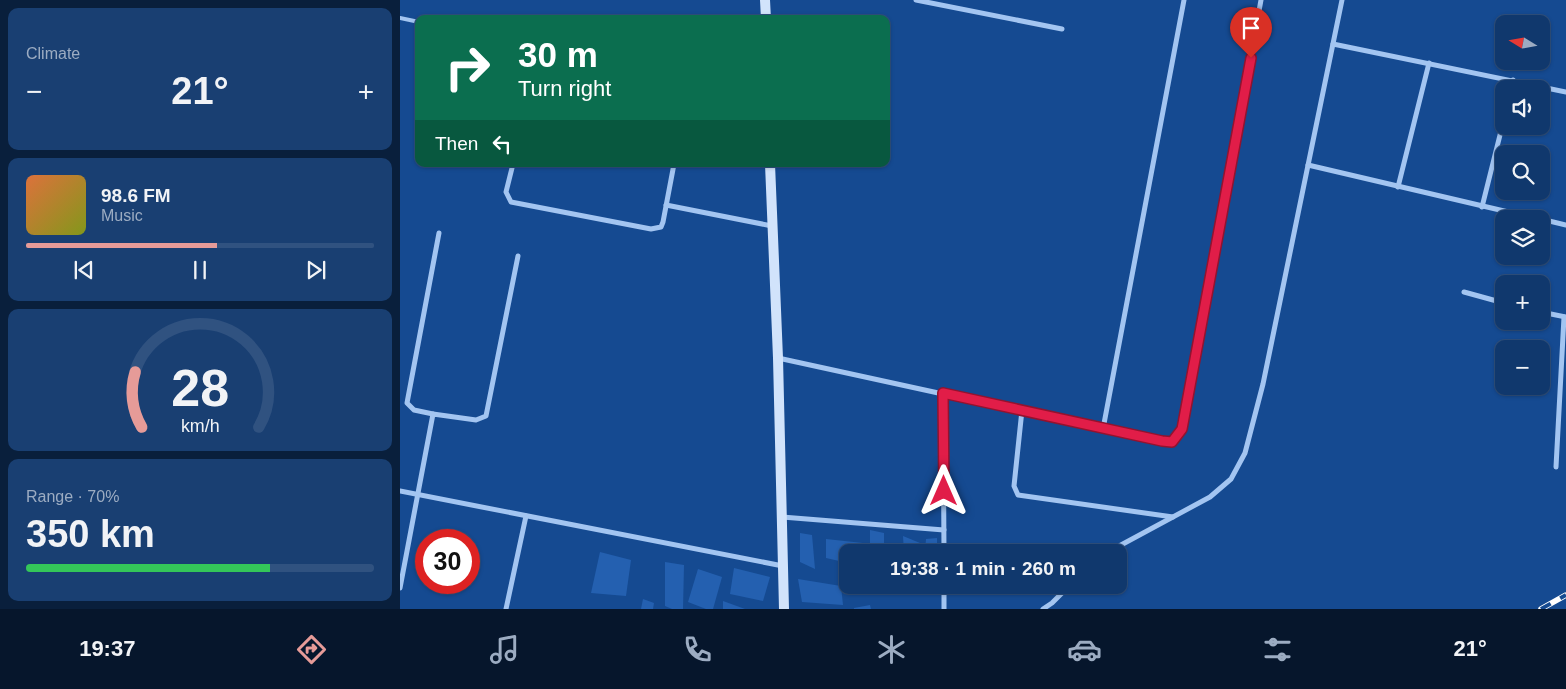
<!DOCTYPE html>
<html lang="en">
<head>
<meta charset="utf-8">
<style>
	body { margin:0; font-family:Arial,sans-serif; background:#193f72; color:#f1f3f6; height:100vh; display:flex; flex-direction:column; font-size:19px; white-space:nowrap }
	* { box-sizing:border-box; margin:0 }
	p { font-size:16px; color:#9cacc2 }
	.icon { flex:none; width:28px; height:28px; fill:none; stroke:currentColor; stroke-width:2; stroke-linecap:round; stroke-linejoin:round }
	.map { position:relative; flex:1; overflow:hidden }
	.details { display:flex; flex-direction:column; gap:8px; padding:8px; background:#091f3c; width:400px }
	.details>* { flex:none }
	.top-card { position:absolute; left:15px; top:15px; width:475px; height:152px; border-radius:10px; box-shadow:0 1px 4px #0004,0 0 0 1px #305280; background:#0b6e4f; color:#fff; overflow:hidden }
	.needle { width:32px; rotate:281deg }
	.fabs { position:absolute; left:1095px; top:15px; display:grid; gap:10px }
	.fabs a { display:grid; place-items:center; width:55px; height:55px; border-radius:10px; background:#10386d; box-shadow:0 1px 4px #0004,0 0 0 1px #305280; font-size:25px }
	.speed { position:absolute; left:15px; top:529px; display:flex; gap:10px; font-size:25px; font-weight:700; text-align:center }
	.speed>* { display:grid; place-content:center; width:65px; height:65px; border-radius:50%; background:#10386d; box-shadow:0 1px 4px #0004,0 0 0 1px #305280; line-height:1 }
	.speed .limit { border:8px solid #d22; background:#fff; color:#111 }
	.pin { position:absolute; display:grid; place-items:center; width:42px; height:42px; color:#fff; margin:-51px -21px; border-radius:50% 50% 50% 0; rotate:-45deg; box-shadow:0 0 5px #0007 }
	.pin .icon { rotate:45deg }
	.me { position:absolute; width:55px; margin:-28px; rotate:0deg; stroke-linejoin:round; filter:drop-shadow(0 0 4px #0008) }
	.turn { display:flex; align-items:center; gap:18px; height:105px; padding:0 20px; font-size:22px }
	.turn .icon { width:65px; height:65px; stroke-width:2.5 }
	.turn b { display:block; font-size:35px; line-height:42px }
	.then { display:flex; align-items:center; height:48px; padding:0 20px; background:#0003; gap:10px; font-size:19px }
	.big { font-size:38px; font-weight:800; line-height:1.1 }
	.details .tile { flex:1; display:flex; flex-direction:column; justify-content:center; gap:8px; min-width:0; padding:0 18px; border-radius:10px; background:#193f72 }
	.details .dial { align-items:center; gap:0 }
	.dial svg { height:130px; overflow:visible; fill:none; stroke:#305280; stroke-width:7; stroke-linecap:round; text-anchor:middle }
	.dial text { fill:#f1f3f6; stroke:none }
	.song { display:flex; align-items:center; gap:15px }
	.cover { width:60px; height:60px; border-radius:8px; background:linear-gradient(135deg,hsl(20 70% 55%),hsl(70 70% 35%)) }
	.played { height:5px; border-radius:2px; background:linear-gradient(90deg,#e69b98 55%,#305280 55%) }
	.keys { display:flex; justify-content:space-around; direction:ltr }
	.heat { display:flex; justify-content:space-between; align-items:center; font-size:28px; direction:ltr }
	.charge { height:8px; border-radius:4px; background:linear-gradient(90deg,#34c759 70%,#305280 0) }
	.trip { position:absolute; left:439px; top:544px; width:288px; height:50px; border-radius:10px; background:#10386d; box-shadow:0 1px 4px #0004,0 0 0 1px #305280; font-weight:800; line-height:50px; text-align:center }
	.tab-bar { display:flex; height:80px; justify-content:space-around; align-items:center; background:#06162c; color:#9cacc2 }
	.tab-bar .icon { width:35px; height:35px }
	.tab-bar .active { color:#e69b98 }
	.tab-bar b { font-size:22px; color:#f1f3f6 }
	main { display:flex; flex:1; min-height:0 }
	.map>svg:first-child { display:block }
	.building { fill:#2460b0 }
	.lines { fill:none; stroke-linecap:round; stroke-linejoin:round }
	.lane { stroke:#a3c5f1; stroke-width:4 }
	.street { stroke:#a3c5f1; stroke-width:5 }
	.secondary { stroke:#d1e3fb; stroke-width:10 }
	.rail-casing { stroke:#fff; stroke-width:5.5 }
	.rail { stroke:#154a91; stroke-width:4; stroke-dasharray:11; stroke-linecap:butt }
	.route-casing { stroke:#92132f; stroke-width:12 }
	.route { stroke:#e11d48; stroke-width:9 }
</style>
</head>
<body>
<main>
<section class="details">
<div class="tile"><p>Climate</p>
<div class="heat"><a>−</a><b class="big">21°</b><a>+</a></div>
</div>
<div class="tile">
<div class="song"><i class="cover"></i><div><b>98.6 FM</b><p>Music</p></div></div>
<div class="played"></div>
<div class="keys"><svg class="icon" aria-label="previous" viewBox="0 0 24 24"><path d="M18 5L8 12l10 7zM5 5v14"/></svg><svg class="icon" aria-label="pause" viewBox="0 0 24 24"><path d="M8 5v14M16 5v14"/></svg><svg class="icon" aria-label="next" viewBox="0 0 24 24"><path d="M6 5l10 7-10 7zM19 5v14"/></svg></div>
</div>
<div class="tile dial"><svg viewBox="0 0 100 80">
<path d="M14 69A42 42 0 1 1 86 69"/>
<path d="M14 69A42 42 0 0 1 10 35" stroke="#e69b98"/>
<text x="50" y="56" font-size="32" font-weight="700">28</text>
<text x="50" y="72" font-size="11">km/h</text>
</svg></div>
<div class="tile"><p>Range · 70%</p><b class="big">350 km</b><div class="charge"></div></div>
</section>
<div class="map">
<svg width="1166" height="609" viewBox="0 0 1166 609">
	<rect width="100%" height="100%" fill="#154a91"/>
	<g class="building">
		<path d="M470,530L484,533V552H470Z"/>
		<path d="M400,533L412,535L415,569L400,562Z"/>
		<path d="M503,536L520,543L519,552H504Z"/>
		<path d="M537,538V552H525L526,539Z"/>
		<path d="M426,539L463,543L462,552H448V563L426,558Z"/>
		<path d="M200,552L231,560L226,596L191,593Z"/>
		<path d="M265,562L284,565L283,609H272L265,606Z"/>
		<path d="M334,568L370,577L363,601L330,594Z"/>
		<path d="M298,569L322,577L313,609H306L288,602Z"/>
		<path d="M398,579L441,586L443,605L402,602Z"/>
		<path d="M243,599L254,603L253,609H241Z"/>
		<path d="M323,601L345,609H323Z"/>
		<path d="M470,605L471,609H454V608Z"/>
	</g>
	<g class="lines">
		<path class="lane" d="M0,18L19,22"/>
		<g class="street">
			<path d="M516,0L662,29"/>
			<path d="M933,44L1166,92"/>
			<path d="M1111,89L1113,80"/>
			<path d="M113,164L106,192L111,202L251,229L261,227L263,222L274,164"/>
			<path d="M908,165L1138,219"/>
			<path d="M998,187L1029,63"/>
			<path d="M266,205L372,226"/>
			<path d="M1082,207L1104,119"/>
			<path d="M1141,219L1166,225"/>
			<path d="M1064,292L1104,303"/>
			<path d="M1141,312L1166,317"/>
			<path d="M378,358L703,429L784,0"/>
			<path d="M543,393L544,552"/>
			<path d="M622,410L614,486L618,495L773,517"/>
			<path d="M33,414L14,410L7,403L39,233"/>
			<path d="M703,429L772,442L782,429L861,0"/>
			<path d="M1156,467L1164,317"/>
			<path d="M0,491L383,566"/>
			<path d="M382,517L544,530"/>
			<path d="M708,552L810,497L831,479L845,453L863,384L942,0"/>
			<path d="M544,585V609"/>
			<path d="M0,588L33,414L76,420L86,416L118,256"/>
			<path d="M106,609L126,516"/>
			<path d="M643,609L652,603L670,585"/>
		</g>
		<g class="secondary">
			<path d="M365,0L366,19"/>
			<path d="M370,164L378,358L384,609"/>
		</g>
		<g class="rail-casing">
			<path id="rail" d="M1141,609L1166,595"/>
		</g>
		<use href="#rail" class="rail"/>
	</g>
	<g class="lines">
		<g class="route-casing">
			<path id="route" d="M544,491L543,393L762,441L772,442L782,429L851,58"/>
		</g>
		<use href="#route" class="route"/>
	</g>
</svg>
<div class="fabs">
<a><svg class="needle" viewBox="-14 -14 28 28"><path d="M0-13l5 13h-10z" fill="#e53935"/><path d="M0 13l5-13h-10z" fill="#9cacc2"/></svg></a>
<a><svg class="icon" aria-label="sound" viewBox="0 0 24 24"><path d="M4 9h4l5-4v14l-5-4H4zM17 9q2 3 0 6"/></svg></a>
<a><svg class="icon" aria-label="search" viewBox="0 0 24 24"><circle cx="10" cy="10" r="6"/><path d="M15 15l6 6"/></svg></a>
<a><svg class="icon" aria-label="layers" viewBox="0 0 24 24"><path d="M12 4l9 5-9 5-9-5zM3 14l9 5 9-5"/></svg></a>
<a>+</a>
<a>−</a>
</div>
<div class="speed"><div class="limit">30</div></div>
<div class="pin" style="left:851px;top:58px;background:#d93025"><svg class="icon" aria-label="arrive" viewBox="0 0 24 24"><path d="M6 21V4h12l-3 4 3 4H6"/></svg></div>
<svg class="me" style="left:544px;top:491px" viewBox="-20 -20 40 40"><path d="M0-17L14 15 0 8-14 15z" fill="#e11d48" stroke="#fff" stroke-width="4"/></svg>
<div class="trip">19:38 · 1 min · 260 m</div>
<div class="top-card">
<div class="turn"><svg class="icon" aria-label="right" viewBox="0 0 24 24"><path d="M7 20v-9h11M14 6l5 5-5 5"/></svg><div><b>30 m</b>Turn right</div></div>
<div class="then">Then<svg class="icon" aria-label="left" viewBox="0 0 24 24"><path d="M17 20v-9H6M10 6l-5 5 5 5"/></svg></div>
</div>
</div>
</main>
<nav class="tab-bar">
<b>19:37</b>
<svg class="icon active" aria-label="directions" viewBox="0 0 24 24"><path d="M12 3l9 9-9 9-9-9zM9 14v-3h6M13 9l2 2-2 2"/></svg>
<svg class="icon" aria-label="music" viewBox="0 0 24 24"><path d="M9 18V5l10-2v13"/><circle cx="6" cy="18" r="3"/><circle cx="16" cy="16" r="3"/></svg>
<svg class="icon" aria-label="phone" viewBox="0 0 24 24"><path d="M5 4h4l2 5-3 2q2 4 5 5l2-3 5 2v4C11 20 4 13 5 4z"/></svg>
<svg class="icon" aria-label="climate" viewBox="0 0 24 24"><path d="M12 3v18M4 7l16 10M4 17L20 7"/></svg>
<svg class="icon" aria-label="car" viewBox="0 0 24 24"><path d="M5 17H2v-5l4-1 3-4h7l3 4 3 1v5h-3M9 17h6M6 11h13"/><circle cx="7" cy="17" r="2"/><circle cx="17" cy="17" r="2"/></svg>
<svg class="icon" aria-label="filters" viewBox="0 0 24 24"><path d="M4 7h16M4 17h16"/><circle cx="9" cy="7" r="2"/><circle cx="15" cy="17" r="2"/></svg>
<b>21°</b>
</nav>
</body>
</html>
